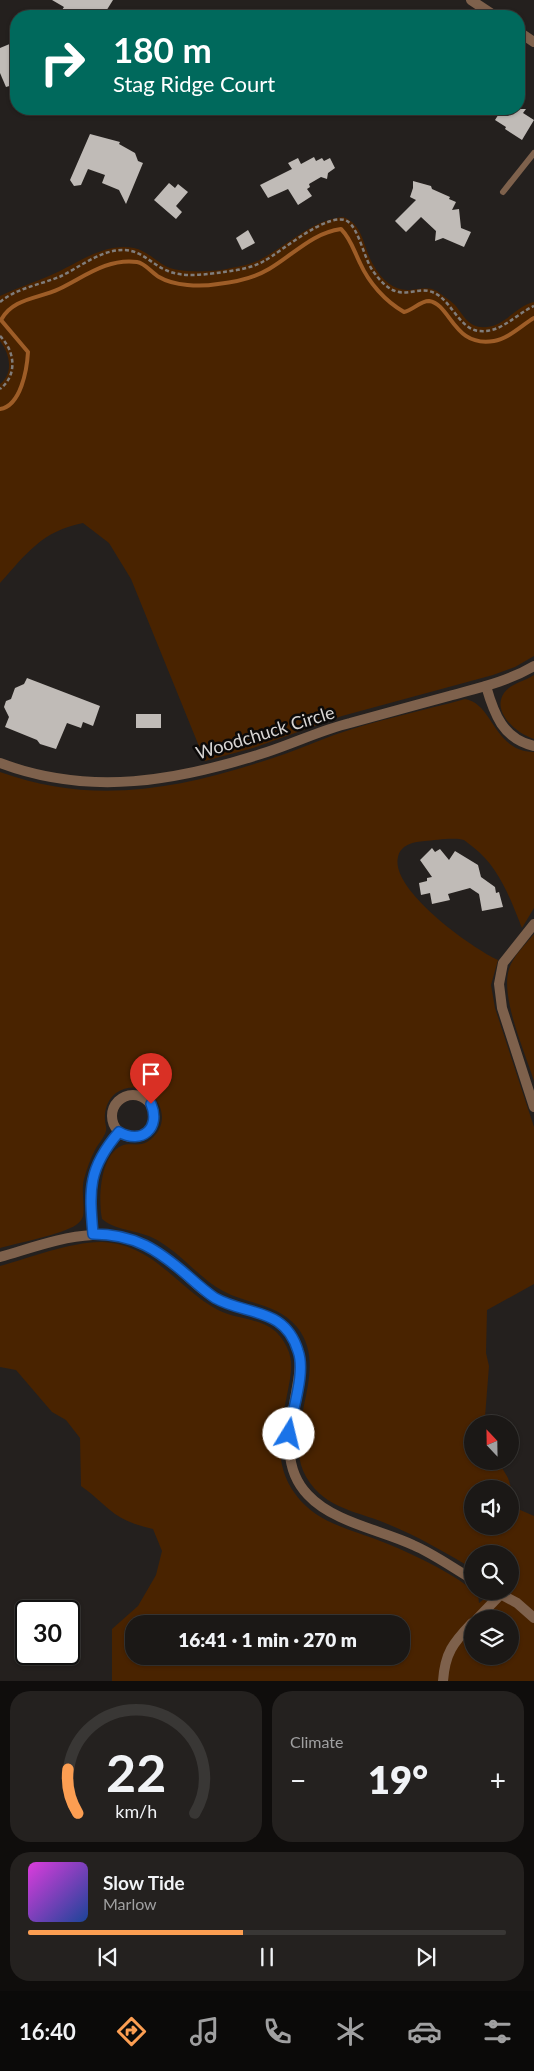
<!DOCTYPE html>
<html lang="en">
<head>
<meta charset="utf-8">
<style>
	body { margin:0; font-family:Lato,sans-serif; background:#24211f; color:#f1f3f6; height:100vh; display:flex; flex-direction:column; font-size:19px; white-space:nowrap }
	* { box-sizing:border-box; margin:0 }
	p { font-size:16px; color:#a0a0a1 }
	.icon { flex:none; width:28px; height:28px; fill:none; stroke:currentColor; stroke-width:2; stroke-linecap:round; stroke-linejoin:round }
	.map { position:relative; height:1681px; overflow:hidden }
	.panel { display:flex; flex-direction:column; gap:10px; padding:10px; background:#0f0d0c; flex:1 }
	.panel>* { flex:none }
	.hud { position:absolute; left:10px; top:10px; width:515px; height:105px; border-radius:20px; box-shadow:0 1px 4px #0004,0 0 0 1px #393735; background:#00695c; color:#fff; overflow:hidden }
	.needle { width:32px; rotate:338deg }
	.tools { position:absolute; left:464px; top:1415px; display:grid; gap:10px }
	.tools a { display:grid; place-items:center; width:55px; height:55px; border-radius:50%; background:#1b1816; box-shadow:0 1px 4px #0004,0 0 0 1px #393735; font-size:25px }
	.speed { position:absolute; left:15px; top:1600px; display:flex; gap:10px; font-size:25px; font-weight:700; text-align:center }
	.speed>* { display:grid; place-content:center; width:65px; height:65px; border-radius:50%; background:#1b1816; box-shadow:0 1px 4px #0004,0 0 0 1px #393735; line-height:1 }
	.speed .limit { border:2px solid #111; border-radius:8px; background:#fff; color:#111 }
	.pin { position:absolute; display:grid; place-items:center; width:42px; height:42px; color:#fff; margin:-51px -21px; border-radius:50% 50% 50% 0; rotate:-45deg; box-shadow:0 0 5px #0007 }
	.pin .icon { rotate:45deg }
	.me { position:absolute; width:55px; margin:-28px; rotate:9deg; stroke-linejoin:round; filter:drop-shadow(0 0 4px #0008) }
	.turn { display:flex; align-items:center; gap:18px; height:105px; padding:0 20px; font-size:22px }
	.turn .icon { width:65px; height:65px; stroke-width:2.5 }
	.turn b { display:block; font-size:35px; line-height:42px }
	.big { font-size:38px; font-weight:800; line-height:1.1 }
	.panel .card { flex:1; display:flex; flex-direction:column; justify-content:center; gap:8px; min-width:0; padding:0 18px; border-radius:20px; background:#24211f }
	.panel .dial { align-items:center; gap:0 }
	.dial svg { height:130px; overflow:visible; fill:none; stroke:#393735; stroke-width:7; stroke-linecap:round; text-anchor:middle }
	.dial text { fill:#f1f3f6; stroke:none }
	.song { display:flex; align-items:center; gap:15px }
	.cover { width:60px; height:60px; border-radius:8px; background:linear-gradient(135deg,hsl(300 70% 55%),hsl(220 70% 35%)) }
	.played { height:5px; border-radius:2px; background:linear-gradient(90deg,#fc9e52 45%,#393735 45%) }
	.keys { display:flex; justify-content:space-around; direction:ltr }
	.heat { display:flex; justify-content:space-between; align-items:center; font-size:28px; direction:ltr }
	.panel .tiles { flex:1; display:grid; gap:10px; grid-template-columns:1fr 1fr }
	.card:last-child { grid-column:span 2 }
	.trip { position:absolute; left:125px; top:1615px; width:285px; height:50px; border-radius:20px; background:#1b1816; box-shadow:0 1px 4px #0004,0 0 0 1px #393735; font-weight:800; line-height:50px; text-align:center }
	.tabs { display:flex; height:80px; justify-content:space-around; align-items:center; background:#0b0a09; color:#a0a0a1 }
	.tabs .icon { width:35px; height:35px }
	.tabs .on { color:#fc9e52 }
	.tabs b { font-size:22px; color:#f1f3f6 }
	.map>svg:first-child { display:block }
	.green { fill:#492300; fill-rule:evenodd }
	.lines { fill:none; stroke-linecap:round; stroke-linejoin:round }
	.stream { stroke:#9e5d27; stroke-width:4 }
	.building { fill:#c0bbb7 }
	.path { stroke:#807d7b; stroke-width:2.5; stroke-dasharray:4 2.5; stroke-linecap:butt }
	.service { stroke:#7e614c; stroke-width:6 }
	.minor { stroke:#7e614c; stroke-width:10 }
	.tertiary { stroke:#7e614c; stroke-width:10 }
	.route-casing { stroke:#114b97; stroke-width:12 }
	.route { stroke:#1a73e8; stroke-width:9 }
	.labels { text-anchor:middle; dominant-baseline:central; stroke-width:5; stroke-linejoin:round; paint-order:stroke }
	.street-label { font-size:18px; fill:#d8d5d3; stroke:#0c0a09 }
</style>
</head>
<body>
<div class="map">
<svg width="534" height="1681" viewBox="0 0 534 1681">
	<rect width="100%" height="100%" fill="#24201e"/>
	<g class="green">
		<path d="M343,217C364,224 363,249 374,266C382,280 394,291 410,290C419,289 428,286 437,291C442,295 450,300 455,305C465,317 469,329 487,327C506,325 516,306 534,302V656L515,667L493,675L342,716L253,748L205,761L131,579L109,543L83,523C42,531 26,554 0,583V384C14,373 10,354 0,341V296C16,288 33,283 49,276C76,265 103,242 134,248C148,251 157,263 170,268C184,273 216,272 231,268C242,266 253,264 263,258C289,244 312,220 343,217Z"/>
		<path d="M534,675V739C517,734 491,712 504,693C510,684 525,681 534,675Z"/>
		<path d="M465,699C494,704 493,751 534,752V908L522,928C510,898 499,867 473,847C470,845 467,842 464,840C455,837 435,840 425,841C414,842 401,844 398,857C390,890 472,948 498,960L491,985L495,1008L534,1127V1284L487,1310L486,1353L489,1366L485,1417L488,1424H472V1461H498L508,1478L518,1509L534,1516V1681H112V1629L138,1606L156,1575L162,1551L153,1529C140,1526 126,1522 115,1514C103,1505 93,1494 81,1486L80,1438L66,1420L52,1412L16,1370L0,1367V1266C29,1258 73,1241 103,1242C155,1245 177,1288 218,1310C236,1319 259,1318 275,1331C282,1337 288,1347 290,1356C293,1368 290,1378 288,1390C281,1426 271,1462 296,1495C318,1525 355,1530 388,1544C415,1555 459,1576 478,1595L479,1603L494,1591H510V1554H472V1568C444,1552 416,1535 385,1523C364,1514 338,1510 320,1494C265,1444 337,1377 297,1327C277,1303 249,1305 223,1291C197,1277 179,1250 151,1237C135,1230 115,1230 102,1219C98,1199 100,1156 121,1146C129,1142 138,1147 147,1142C182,1120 149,1071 116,1093C108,1099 104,1110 105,1120C105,1124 107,1127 106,1131C104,1138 98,1144 95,1150C90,1159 87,1169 84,1179C81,1191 85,1205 83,1216C82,1220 79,1223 76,1225C63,1234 18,1243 0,1248V772C94,806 178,789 270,759C292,752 312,743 334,735C376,720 422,711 465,699ZM472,1489H510V1526H472ZM472,1619H510V1656H472ZM134,1624H401V1656H134Z"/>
		<path d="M534,934V1081C525,1052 500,997 509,969C513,956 526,944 534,934Z"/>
	</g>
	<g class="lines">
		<path class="stream" d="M0,409C21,406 27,369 28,352L1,320C13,298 38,299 59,289C84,277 107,258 137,262C145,263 152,273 159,277C174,286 200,287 218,284C235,282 254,278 269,269C293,255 312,233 341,229C351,239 354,251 360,263C369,283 385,301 404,312C413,310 420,301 429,301C451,304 453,348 494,341C508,339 522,325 534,318"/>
	</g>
	<g class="building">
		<path d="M52,0H113L103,16H72L62,10L64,7Z"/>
		<path d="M12,43L16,56V84L6,87L0,73V48Z"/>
		<path d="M502,109H526L523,113L534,120L522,140L505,129L506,127L495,120Z"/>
		<path d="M90,134L120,142L119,144L135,153L138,161L143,163L126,204L119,190L102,183L105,175L88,169L81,185L74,186L70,180Z"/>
		<path d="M314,157L316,161L322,158L324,161L330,158L335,168L328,173L327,179L321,177L309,184L310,187L307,189L312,196L298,205L288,189L268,198L260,185L292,169L288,163L298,158L301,164Z"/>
		<path d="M413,181L431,186L432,189L450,197L449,199L456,202L452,210L459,209L461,228L471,232L464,247L443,238L435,241L436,231L421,217L406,232L395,221L416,200L410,197L413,188Z"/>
		<path d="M169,183L175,188L178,184L188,192L176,206L182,212L176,219L154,200Z"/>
		<path d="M248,230L255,243L242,250L236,238Z"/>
		<path d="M27,678L100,706L93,726L83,722L81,728L67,723L56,749L40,744L37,740L5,727L9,717L4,707L6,701L11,699L15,688L24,684Z"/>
		<rect x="136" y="714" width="25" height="14"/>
		<path d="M432,848L435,852L440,849L449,860L455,851L478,865L481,877L495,887L496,893L499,892L503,907L482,911L479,894L470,888L448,894L450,900L432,904L430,893L421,895L419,883L427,881V878L432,877L420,860Z"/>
	</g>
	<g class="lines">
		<g class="path">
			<path d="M0,302C17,288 39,285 59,277C79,268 101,249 125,250C143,251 152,265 168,271C184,278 208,274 224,272C238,270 252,268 264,261C281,252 328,211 347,221C359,228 364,259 373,271C401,311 415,280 438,295C453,305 461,330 480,331C501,333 516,314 534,306"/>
			<path d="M0,336C15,351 18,375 0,389"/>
		</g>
		<path class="service" d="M503,192L534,153"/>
		<g class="minor">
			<path d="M486,686C494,714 503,739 534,746"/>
			<path d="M0,763C90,797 178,781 267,752C295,743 321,730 350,723C382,714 416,705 449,696C478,688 507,682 534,666"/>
			<path d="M534,924L503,963L499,984L502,1008L534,1107"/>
			<circle cx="133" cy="1116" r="21"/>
			<path d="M93,1234C89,1189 88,1168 119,1132"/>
			<path d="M0,1257C56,1241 110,1217 163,1256C182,1269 198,1290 219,1300C251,1315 284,1310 298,1350C302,1361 299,1376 297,1387C291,1424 279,1465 308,1495C333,1522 381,1530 413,1545C434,1554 453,1568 472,1579"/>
			<path d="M495,1591L517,1603L534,1618"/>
			<path d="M477,1619L501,1594"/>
			<path d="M443,1681C445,1653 453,1643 472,1623"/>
		</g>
		<g class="tertiary">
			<path d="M471,0L495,16"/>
			<path d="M519,32L534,42"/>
		</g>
	</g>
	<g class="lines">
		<g class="route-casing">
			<path id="route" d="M151,1104C161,1128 142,1145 119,1132C88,1168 89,1189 93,1234C135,1234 158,1250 188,1276C197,1284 206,1292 215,1298C247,1316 285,1307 298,1351C306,1373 292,1410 289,1434"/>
		</g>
		<use href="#route" class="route"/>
	</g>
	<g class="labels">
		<g class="street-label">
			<text transform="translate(265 732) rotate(-17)">Woodchuck Circle</text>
		</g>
	</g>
</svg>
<div class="tools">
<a><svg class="needle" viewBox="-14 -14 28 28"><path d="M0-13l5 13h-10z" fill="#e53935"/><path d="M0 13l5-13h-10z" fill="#a0a0a1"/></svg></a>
<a><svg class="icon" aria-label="sound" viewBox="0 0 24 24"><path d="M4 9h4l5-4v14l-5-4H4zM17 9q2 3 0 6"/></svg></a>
<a><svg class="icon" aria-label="search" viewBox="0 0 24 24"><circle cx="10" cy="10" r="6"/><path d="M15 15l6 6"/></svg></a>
<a><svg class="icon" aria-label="layers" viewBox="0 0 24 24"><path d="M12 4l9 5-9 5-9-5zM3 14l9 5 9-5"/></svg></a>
</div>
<div class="speed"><div class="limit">30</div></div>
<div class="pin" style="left:151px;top:1104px;background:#d93025"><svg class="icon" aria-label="arrive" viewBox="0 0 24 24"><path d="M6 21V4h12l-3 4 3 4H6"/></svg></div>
<svg class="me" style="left:289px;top:1434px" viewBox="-20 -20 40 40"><circle r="19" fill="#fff"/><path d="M0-13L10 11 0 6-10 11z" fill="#1a73e8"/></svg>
<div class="trip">16:41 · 1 min · 270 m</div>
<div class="hud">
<div class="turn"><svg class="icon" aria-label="right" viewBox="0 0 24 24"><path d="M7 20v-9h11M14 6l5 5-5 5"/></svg><div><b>180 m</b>Stag Ridge Court</div></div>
</div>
</div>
<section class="panel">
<div class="tiles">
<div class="card dial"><svg viewBox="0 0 100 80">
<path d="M14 69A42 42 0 1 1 86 69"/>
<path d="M14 69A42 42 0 0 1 8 42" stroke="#fc9e52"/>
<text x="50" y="56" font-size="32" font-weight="700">22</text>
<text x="50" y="72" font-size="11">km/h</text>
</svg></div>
<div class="card"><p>Climate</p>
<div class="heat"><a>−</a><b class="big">19°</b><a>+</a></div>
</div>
<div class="card">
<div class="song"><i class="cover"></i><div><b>Slow Tide</b><p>Marlow</p></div></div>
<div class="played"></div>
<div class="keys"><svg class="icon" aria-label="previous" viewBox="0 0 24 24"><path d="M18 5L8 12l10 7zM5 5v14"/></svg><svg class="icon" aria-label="pause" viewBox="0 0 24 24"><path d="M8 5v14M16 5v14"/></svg><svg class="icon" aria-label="next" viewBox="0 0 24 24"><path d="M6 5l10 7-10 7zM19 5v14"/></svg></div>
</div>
</div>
</section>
<nav class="tabs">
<b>16:40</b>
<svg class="icon on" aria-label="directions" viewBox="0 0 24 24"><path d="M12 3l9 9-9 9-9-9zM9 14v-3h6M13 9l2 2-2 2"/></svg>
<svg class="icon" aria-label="music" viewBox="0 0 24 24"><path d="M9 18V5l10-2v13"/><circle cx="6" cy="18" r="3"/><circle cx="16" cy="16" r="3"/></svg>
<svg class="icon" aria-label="phone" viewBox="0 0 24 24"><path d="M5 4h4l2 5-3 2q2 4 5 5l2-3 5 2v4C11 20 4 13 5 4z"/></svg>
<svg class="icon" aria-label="climate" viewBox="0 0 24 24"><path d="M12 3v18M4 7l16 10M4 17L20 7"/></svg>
<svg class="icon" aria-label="car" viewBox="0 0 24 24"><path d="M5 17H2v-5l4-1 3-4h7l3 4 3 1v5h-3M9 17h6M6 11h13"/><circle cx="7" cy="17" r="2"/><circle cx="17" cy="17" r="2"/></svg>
<svg class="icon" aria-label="filters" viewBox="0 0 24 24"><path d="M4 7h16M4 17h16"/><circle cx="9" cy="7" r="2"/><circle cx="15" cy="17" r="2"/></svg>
</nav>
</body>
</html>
